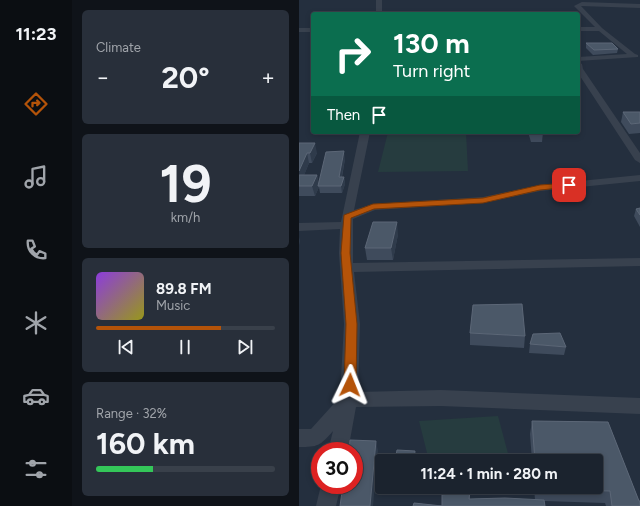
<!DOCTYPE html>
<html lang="en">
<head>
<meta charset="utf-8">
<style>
	body { margin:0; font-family:Figtree,sans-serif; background:#282f3a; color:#f1f3f6; height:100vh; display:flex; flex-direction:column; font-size:15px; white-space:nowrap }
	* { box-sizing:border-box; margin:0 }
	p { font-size:13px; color:#a0a4aa }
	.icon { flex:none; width:22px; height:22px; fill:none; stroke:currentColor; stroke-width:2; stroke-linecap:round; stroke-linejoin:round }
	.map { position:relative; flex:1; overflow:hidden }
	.sheet { display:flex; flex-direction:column; gap:10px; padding:10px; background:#0f1319; width:227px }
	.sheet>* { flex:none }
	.top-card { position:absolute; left:12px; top:12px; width:269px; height:122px; border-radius:4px; box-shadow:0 2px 6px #0003,0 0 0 1px #39404a; background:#0b6e4f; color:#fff; overflow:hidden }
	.speed { position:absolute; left:12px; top:442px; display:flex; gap:8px; font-size:20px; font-weight:700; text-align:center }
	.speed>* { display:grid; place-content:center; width:52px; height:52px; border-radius:50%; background:#1b232e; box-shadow:0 2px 6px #0003,0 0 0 1px #39404a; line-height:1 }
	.speed .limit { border:6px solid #d22; background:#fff; color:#111 }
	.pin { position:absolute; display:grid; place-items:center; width:34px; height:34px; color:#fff; margin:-17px; border-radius:8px; box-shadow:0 2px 6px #0006 }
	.me { position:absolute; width:44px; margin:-22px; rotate:2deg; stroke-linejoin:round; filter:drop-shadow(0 0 3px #0008) }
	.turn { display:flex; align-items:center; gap:14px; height:84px; padding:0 16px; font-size:18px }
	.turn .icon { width:52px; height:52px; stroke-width:2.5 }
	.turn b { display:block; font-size:28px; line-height:34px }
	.then { display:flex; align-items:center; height:38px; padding:0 16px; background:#0003; gap:8px; font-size:15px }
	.big { font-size:30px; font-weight:700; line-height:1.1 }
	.sheet .card { flex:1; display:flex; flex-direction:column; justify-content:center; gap:6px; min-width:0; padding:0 14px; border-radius:6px; background:#282f3a }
	.sheet .dial { align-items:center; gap:0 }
	.dial b { font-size:52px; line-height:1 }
	.song { display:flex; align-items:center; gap:12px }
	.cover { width:48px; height:48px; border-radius:6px; background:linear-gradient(135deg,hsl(270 70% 55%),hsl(60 70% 35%)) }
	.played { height:4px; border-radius:2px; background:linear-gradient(90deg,#b45309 70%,#39404a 70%) }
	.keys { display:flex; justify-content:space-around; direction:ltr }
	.heat { display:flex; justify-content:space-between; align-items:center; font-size:22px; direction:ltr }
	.charge { height:6px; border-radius:3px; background:linear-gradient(90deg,#34c759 32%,#39404a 0) }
	.trip { position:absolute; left:76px; top:454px; width:228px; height:40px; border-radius:4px; background:#1b232e; box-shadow:0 2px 6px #0003,0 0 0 1px #39404a; font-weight:700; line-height:40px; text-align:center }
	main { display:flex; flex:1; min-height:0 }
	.dock { display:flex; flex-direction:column; width:72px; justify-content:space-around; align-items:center; background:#0b0e12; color:#a0a4aa }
	.dock .icon { width:28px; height:28px }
	.dock .current { color:#b45309 }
	.dock b { font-size:18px; color:#f1f3f6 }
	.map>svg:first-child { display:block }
	.green { fill:#263c3f }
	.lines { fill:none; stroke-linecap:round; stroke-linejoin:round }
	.minor { fill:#38414e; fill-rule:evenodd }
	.wall { fill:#3f4b5c }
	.shaded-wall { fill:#2f3b4b }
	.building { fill:#4b5868; stroke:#5c6777 }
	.route { fill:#b45309; stroke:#753606 }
</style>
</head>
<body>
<main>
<nav class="dock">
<b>11:23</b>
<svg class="icon current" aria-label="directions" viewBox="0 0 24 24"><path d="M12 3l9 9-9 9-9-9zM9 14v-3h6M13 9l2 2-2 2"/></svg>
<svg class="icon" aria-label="music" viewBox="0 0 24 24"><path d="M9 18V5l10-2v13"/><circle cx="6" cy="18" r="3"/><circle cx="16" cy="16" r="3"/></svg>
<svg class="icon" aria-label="phone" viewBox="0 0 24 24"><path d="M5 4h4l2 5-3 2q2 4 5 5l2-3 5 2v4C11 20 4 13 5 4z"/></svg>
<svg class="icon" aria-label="climate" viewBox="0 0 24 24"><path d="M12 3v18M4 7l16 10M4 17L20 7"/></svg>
<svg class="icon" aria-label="car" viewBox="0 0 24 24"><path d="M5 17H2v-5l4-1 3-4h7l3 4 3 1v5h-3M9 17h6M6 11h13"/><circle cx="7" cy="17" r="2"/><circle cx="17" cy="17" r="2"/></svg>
<svg class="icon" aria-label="filters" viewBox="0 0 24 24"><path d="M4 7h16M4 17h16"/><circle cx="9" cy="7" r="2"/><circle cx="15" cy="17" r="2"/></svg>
</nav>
<section class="sheet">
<div class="card"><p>Climate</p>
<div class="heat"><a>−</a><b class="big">20°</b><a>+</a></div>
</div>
<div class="card dial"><b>19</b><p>km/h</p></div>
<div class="card">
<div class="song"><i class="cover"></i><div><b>89.8 FM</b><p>Music</p></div></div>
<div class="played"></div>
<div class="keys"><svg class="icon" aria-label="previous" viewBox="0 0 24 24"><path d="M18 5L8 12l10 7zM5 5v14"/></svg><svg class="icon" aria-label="pause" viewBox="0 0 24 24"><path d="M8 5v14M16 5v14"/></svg><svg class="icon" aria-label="next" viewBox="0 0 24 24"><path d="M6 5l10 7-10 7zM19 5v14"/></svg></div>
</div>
<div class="card"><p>Range · 32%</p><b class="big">160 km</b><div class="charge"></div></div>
</section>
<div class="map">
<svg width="341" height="506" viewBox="0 0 341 506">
	<rect width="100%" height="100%" fill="#242f3e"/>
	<g class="green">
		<path d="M89,132H167L169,171L79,172Z"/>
		<path d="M199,416L211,461H130L120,421Z"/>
	</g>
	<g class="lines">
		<g class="minor">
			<rect x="77" y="0" width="6" height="14"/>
			<path d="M283,2L341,4V8L282,6L303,28L336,54L339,55V57L279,61V57L328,54L300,31H279V27H296L275,6Z"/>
			<rect x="0" y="28" width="14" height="4"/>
			<path d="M279,62L283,64L284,69L341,153V163L336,160L279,73Z"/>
			<path d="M61,132H71L55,210L74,204L184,197L241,185L341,175V181L241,191L184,203L76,210L54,219V263L341,258V266L55,272L61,324L59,392L142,390L341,398V414L142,406L57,407L49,451H29L34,431C21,446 19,447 0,447V429H12L41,397L45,324L40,253L41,229L0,231V223L42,222Z"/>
			<path d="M22,485H42L37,506H17Z"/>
		</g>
	</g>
	<g class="wall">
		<path d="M287,43L319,49L318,53L294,55L287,48Z"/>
		<path d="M279,75L281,78L280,86H279Z"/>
		<path d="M324,112H341V133L330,134L322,122Z"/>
		<path d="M229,132H244L243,142H232Z"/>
		<path d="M0,143L18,153L13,163H10L5,175H18L20,184L46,159L43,177H45L46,184L43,193H21L20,187L16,196H0Z"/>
		<path d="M341,208V227L335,216L337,209Z"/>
		<path d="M99,234L94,260H68L66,248Z"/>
		<path d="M171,333L226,336L225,348L171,345Z"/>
		<path d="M231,344L267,347L265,355L230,353Z"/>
		<path d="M233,421L309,422L340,501H341V506H307L306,503L245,501L246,506H114L115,503L143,506V495L171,491V499L206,498L236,500L235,487H297V461H233L231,434Z"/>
		<path d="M93,487H116V493L94,495Z"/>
	</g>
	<g class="shaded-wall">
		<path d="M16,143L18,153L13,163L11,153Z"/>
		<path d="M45,151L46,159L41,184L40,177Z"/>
		<path d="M8,153L10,163L1,185L0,182V171Z"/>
		<path d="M18,175L20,185L19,186L20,187L16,196L13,186Z"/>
		<path d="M45,177L46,184L43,193L42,186Z"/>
		<path d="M98,222L99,234L94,260L92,248Z"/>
		<path d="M0,237L1,241L0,246Z"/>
		<path d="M77,441L79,451L74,506H71Z"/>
		<path d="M116,451L117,459V461H115Z"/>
	</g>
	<g class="building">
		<path d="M287,43H313L319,49L295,50Z"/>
		<path d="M324,112H341V123L332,124Z"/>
		<path d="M0,143H16L11,153H8L0,171Z"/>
		<path d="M45,151L40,177H45L42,186H19L27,152Z"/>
		<path d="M0,175H18L13,186H0Z"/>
		<path d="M341,208V215L337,209Z"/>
		<path d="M74,222H98L92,248H66Z"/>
		<path d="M223,304L226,336L171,333L174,305Z"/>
		<path d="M261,333L267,347L231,344L234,334Z"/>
		<path d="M233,421L309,422L340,501H341V506H313L311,491L238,489V487H297V461H236Z"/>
		<path d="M51,440L77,441L71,506H41L44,485H55V451H50Z"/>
		<path d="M98,450L116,451L115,461H96Z"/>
		<path d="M171,491L170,499L206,498L245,500L246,506H114L115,503L143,506V495Z"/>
	</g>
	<path class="route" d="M270,183L273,185L272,187L241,190L184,203L75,209L52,218L51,253L58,324L57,385L55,389L51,390L46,389L45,385L47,324L42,253L45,215L74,204L184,198L241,185Z"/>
</svg>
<div class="speed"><div class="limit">30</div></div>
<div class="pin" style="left:270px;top:185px;background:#d93025"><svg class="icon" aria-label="arrive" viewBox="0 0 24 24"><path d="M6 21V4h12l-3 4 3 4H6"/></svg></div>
<svg class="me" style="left:51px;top:385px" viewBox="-20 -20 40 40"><path d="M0-17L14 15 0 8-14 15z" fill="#b45309" stroke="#fff" stroke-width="4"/></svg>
<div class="trip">11:24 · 1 min · 280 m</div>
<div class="top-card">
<div class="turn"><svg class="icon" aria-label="right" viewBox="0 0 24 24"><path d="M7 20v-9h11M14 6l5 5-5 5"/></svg><div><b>130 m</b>Turn right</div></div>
<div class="then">Then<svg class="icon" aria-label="arrive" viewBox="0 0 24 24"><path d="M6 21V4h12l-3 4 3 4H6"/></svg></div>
</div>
</div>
</main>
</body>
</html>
